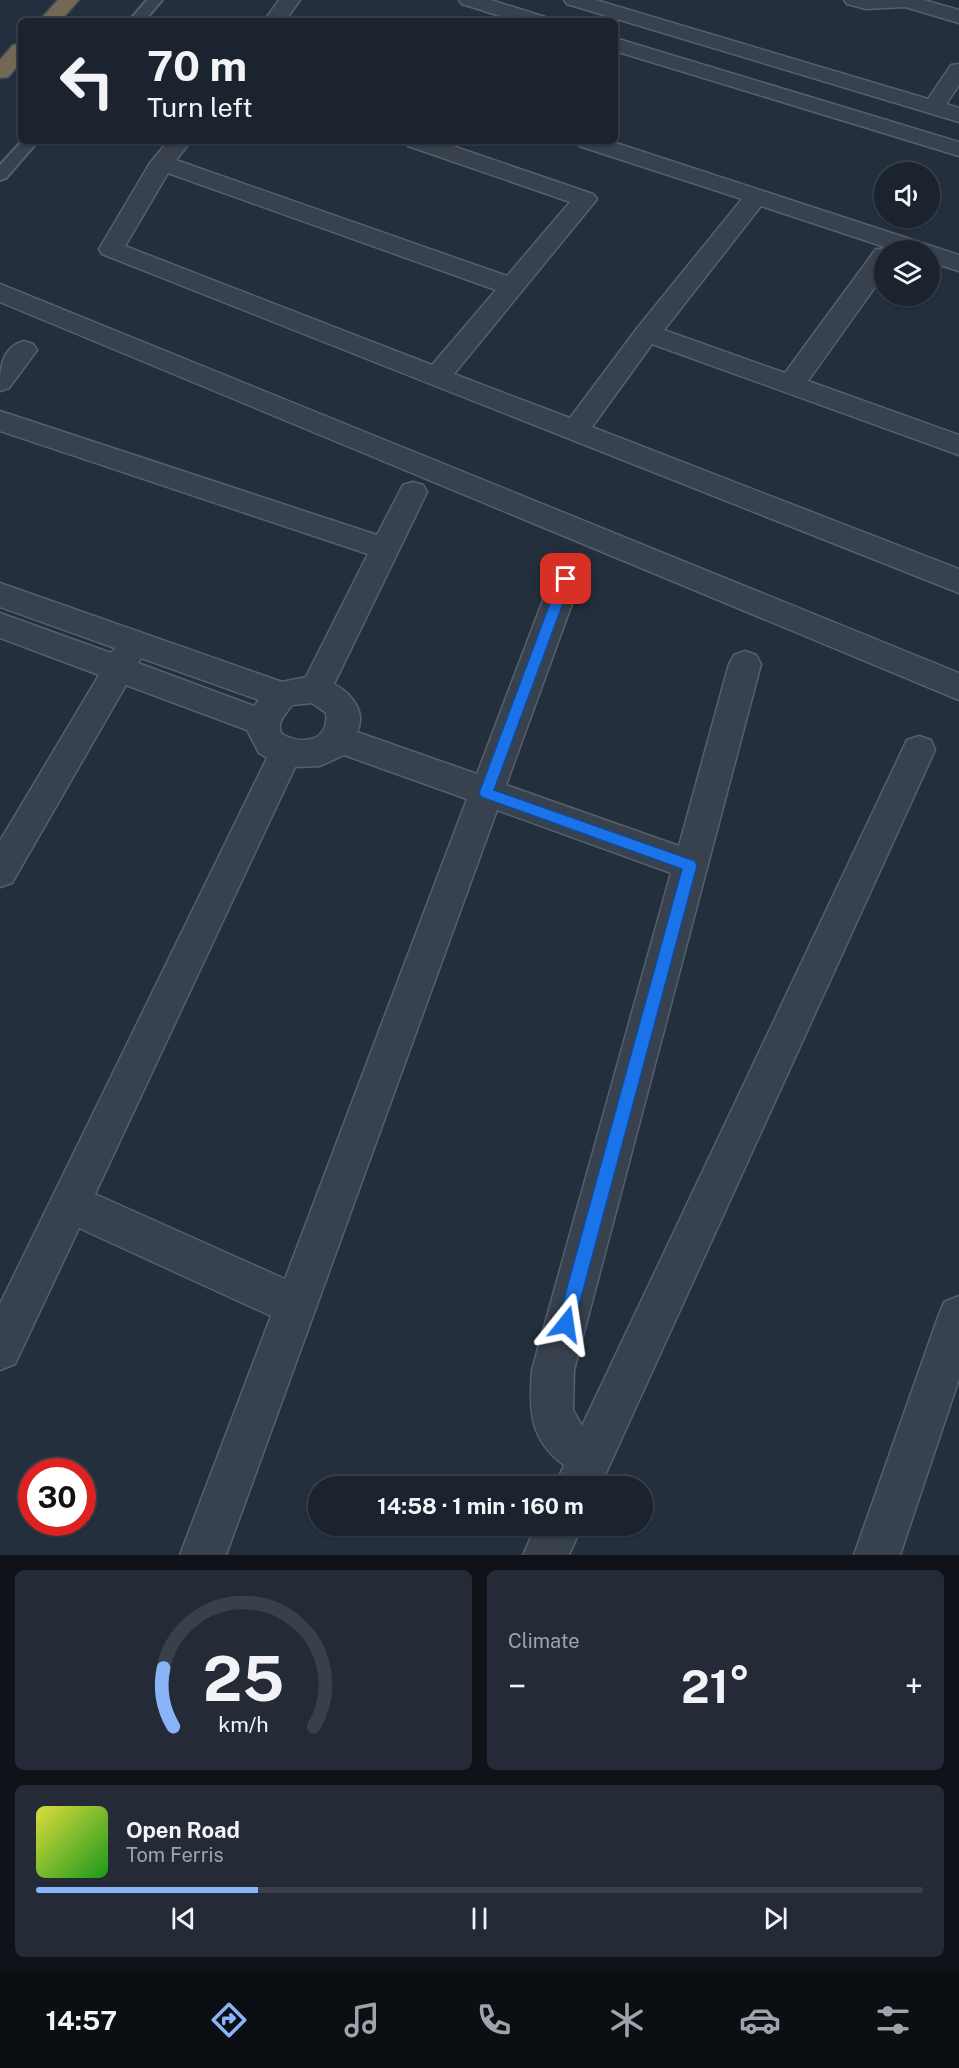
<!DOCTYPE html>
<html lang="en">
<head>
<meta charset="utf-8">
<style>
	body { margin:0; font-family:"Public Sans",sans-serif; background:#242b36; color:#f1f3f6; height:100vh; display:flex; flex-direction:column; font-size:22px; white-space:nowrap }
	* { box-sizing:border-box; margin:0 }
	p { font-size:20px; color:#a0a4aa }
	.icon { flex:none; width:33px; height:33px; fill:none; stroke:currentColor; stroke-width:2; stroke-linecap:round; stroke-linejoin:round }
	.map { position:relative; height:1555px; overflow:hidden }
	.details { display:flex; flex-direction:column; gap:15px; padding:15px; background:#0f1319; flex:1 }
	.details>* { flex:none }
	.guide { position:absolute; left:18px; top:18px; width:600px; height:126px; border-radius:9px; box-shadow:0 2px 4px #0004,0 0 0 2px #39404a; background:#1b232e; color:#f1f3f6; overflow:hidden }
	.controls { position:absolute; left:874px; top:162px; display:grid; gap:12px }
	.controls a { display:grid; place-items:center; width:66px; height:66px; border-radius:50%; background:#1b232e; box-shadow:0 2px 4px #0004,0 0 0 2px #39404a; font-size:30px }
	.speed { position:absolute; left:18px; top:1458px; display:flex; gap:12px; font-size:30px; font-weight:700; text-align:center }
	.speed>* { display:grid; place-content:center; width:78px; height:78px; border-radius:50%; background:#1b232e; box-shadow:0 2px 4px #0004,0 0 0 2px #39404a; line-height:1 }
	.speed .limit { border:9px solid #d22; background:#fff; color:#111 }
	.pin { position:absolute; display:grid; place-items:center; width:51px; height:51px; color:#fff; margin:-26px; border-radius:12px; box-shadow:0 3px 9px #0006 }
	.me { position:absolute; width:66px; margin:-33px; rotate:15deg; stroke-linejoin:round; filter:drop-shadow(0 0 4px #0008) }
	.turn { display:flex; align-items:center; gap:21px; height:126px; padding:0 30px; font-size:27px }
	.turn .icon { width:78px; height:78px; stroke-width:2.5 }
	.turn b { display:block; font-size:42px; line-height:51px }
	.big { font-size:45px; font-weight:700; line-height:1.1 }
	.details .tile { flex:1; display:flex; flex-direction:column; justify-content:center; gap:9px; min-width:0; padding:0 21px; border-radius:9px; background:#242b36 }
	.details .dial { align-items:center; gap:0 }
	.dial svg { height:156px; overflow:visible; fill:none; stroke:#39404a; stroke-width:7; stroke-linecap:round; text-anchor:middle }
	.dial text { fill:#f1f3f6; stroke:none }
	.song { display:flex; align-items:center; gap:18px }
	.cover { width:72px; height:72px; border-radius:9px; background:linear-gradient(135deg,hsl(60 70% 55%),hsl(120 70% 35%)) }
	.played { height:6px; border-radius:3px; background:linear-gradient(90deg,#8ab4f8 25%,#39404a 25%) }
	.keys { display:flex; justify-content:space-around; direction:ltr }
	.heat { display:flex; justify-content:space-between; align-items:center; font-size:33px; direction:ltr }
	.details .tiles { flex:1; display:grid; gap:15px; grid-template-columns:1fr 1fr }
	.tile:last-child { grid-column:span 2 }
	.trip { position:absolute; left:308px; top:1476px; width:345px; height:60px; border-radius:30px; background:#1b232e; box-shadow:0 2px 4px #0004,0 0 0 2px #39404a; font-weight:700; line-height:60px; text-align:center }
	.tab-bar { display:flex; height:96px; justify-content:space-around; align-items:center; background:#0b0e12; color:#a0a4aa }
	.tab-bar .icon { width:42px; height:42px }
	.tab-bar .active { color:#8ab4f8 }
	.tab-bar b { font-size:27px; color:#f1f3f6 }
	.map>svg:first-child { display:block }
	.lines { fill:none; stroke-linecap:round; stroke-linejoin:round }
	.lane-casing { stroke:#565f6c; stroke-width:4 }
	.street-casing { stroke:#565f6c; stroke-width:3 }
	.highway-casing { stroke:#434c59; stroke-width:3 }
	.lane { fill:#38414e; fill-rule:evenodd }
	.street { fill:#38414e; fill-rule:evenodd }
	.highway { fill:#746855; fill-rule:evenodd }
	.route { fill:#1a73e8; stroke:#114b97; stroke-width:1.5 }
</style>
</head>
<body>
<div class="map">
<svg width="959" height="1555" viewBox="0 0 959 1555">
	<rect width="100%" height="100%" fill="#242f3e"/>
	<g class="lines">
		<g class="lane-casing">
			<g id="lane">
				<path d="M147,0H162L144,21H129Z"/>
				<path d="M22,141H38L6,178L0,180V165Z"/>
			</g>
		</g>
		<g class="street-casing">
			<g id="street">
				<path d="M279,0H300L285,21H264Z"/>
				<path d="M459,0H491L545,17L548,21H516L462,4Z"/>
				<path d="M564,0H596L928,99L951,65L959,64V85L946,104L959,108V122L567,4Z"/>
				<path d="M844,0H924L959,10V23L905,7L866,9L847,4Z"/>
				<path d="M615,38L959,142V156L615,51Z"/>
				<path d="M168,141H191L176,160L507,276L570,202L408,146L405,141H438L593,194L597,199L593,204L454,374L570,418L638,327L742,199L579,146L576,141H610L959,255V271L930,262V250H885V273L808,381L959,435V455L652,344L592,427L959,569V593L102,254L99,249L150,163ZM168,173L496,290L432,365L125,246ZM761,206L891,249H876L785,373L664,330Z"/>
				<path d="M0,284L959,673V700L0,302Z"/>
				<path d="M24,341L33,344L37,350L9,388L0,391C0,370 0,348 24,341Z"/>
				<path d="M0,411L377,535L403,485L413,482L423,485L427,492L334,684C351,693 367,712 357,732L477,774L551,579L555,571L566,567L577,571L581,579L506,785L679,846L729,664L734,655L745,651L756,655L761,664L574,1370L573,1410L582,1426L907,740L919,736L931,740L935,750L600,1486H555L564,1465C529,1440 529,1409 532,1370L671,873L497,810L226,1555H180L271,1316L79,1228L15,1364L0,1370V1304L267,758L259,753L247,730L126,685L12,883L0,887V841L99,675L0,638V613L111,653L115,648L0,607V583L282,682L306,677L368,554L0,431ZM141,658L259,700L254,706L138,663ZM312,703L326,713C329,741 303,746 282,734C275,723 286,714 292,705ZM344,755L467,799L285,1279L95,1194L295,767L320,766Z"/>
				<path d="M959,1296V1379L900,1555H854L938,1317L944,1302Z"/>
				<path d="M536,1526H582L569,1555H523Z"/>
			</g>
		</g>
		<g class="highway-casing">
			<g id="highway">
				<path d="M58,0H79L60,21H39Z"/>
				<path d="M21,44V62L8,77L0,78V60L13,45Z"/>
			</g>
		</g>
		<use href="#lane" class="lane"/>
		<use href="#street" class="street"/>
		<use href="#highway" class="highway"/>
	</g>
	<path class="route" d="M566,575L572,579L494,790L695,861L697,866L574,1324L572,1330L566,1333L559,1330L557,1324L682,869L481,797L479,793L559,579Z"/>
</svg>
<div class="controls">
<a><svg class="icon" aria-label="sound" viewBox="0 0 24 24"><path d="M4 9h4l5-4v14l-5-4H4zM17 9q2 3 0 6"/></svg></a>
<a><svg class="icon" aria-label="layers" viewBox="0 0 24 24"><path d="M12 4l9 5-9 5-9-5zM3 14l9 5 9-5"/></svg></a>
</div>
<div class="speed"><div class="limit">30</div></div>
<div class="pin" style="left:566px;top:579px;background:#d93025"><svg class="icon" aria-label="arrive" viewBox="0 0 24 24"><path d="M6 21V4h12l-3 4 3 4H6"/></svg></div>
<svg class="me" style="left:566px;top:1324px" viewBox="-20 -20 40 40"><path d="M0-17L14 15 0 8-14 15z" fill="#1a73e8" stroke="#fff" stroke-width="4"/></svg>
<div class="trip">14:58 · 1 min · 160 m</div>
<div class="guide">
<div class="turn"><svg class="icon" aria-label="left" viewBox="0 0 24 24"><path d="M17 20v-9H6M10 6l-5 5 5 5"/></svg><div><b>70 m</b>Turn left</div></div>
</div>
</div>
<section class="details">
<div class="tiles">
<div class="tile dial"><svg viewBox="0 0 100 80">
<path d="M14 69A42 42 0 1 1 86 69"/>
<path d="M14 69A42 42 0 0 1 9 39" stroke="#8ab4f8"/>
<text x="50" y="56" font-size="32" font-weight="700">25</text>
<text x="50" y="72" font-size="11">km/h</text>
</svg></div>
<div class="tile"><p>Climate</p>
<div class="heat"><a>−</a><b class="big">21°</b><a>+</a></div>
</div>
<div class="tile">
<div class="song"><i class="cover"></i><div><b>Open Road</b><p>Tom Ferris</p></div></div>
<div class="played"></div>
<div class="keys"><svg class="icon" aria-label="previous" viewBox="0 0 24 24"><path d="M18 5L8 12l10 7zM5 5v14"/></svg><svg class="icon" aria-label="pause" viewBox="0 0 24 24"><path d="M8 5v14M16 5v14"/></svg><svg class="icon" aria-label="next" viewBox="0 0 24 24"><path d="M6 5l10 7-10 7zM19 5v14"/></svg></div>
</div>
</div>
</section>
<nav class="tab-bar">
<b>14:57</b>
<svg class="icon active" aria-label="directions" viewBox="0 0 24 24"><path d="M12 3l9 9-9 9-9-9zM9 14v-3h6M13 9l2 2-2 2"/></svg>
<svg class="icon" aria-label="music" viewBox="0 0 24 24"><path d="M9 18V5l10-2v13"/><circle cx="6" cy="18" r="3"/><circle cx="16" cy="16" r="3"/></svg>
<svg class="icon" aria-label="phone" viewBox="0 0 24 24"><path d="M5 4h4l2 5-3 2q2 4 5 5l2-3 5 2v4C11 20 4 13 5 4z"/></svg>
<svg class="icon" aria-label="climate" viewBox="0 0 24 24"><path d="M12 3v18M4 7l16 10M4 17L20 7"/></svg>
<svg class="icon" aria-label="car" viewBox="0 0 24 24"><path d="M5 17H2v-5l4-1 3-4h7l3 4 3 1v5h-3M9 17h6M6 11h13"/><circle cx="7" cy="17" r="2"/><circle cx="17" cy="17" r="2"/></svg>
<svg class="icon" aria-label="filters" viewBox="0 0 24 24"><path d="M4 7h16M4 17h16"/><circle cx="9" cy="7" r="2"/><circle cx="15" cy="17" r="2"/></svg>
</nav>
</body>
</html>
